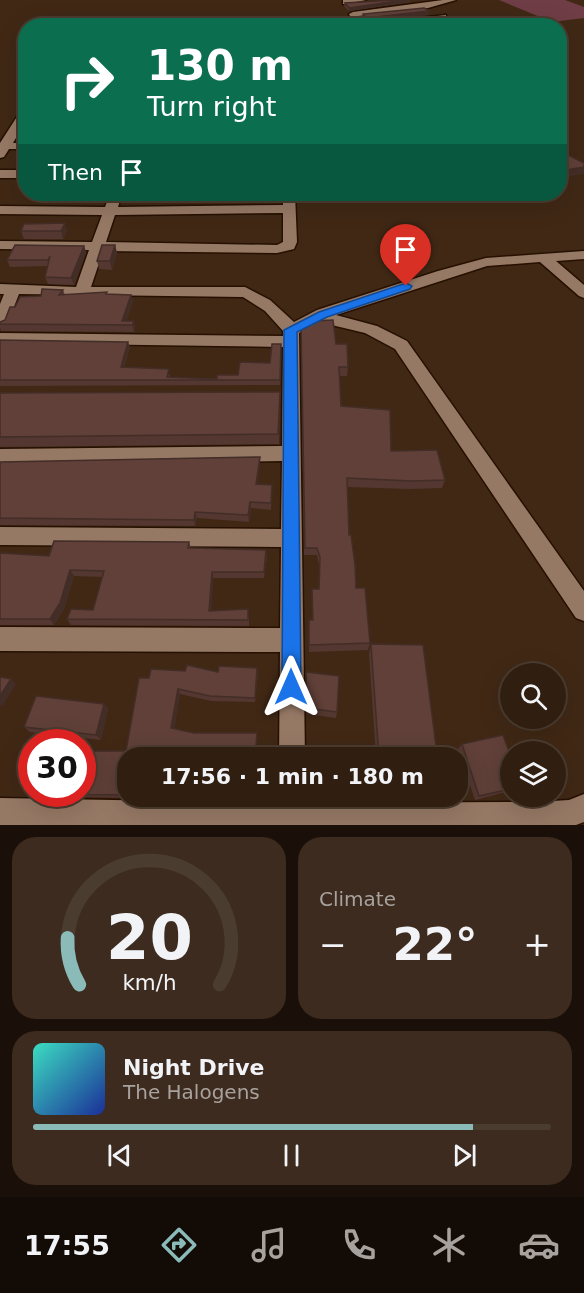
<!DOCTYPE html>
<html lang="en">
<head>
<meta charset="utf-8">
<style>
	body { margin:0; font-family:"DejaVu Sans",sans-serif; background:#3c2b1e; color:#f1f3f6; height:100vh; display:flex; flex-direction:column; font-size:22px; white-space:nowrap }
	* { box-sizing:border-box; margin:0 }
	p { font-size:20px; color:#a8a29f }
	.icon { flex:none; width:33px; height:33px; fill:none; stroke:currentColor; stroke-width:2; stroke-linecap:round; stroke-linejoin:round }
	.map { position:relative; height:825px; overflow:hidden }
	.sheet { display:flex; flex-direction:column; gap:12px; padding:12px; background:#1a1009; flex:1 }
	.sheet>* { flex:none }
	.hud { position:absolute; left:18px; top:18px; width:549px; height:183px; border-radius:24px; box-shadow:0 6px 24px #0002,0 0 0 2px #4b3c30; background:#0b6e4f; color:#fff; overflow:hidden }
	.tools { position:absolute; left:500px; top:663px; display:grid; gap:12px }
	.tools a { display:grid; place-items:center; width:66px; height:66px; border-radius:50%; background:#301e10; box-shadow:0 6px 24px #0002,0 0 0 2px #4b3c30; font-size:30px }
	.speed { position:absolute; left:18px; top:729px; display:flex; gap:12px; font-size:30px; font-weight:700; text-align:center }
	.speed>* { display:grid; place-content:center; width:78px; height:78px; border-radius:50%; background:#301e10; box-shadow:0 6px 24px #0002,0 0 0 2px #4b3c30; line-height:1 }
	.speed .limit { border:9px solid #d22; background:#fff; color:#111 }
	.pin { position:absolute; display:grid; place-items:center; width:51px; height:51px; color:#fff; margin:-62px -26px; border-radius:50% 50% 50% 0; rotate:-45deg; box-shadow:0 0 6px #0007 }
	.pin .icon { rotate:45deg }
	.me { position:absolute; width:66px; margin:-33px; rotate:0deg; stroke-linejoin:round; filter:drop-shadow(0 0 4px #0008) }
	.turn { display:flex; align-items:center; gap:21px; height:126px; padding:0 30px; font-size:27px }
	.turn .icon { width:78px; height:78px; stroke-width:2.5 }
	.turn b { display:block; font-size:42px; line-height:51px }
	.then { display:flex; align-items:center; height:57px; padding:0 30px; background:#0003; gap:12px; font-size:22px }
	.big { font-size:45px; font-weight:800; line-height:1.1 }
	.sheet .card { flex:1; display:flex; flex-direction:column; justify-content:center; gap:9px; min-width:0; padding:0 21px; border-radius:24px; background:#3c2b1e }
	.sheet .dial { align-items:center; gap:0 }
	.dial svg { height:156px; overflow:visible; fill:none; stroke:#4b3c30; stroke-width:7; stroke-linecap:round; text-anchor:middle }
	.dial text { fill:#f1f3f6; stroke:none }
	.song { display:flex; align-items:center; gap:18px }
	.cover { width:72px; height:72px; border-radius:9px; background:linear-gradient(135deg,hsl(170 70% 55%),hsl(230 70% 35%)) }
	.played { height:6px; border-radius:3px; background:linear-gradient(90deg,#8bbbb9 85%,#4b3c30 85%) }
	.keys { display:flex; justify-content:space-around; direction:ltr }
	.heat { display:flex; justify-content:space-between; align-items:center; font-size:33px; direction:ltr }
	.sheet .tiles { flex:1; display:grid; gap:12px; grid-template-columns:1fr 1fr }
	.card:last-child { grid-column:span 2 }
	.trip { position:absolute; left:117px; top:747px; width:351px; height:60px; border-radius:24px; background:#301e10; box-shadow:0 6px 24px #0002,0 0 0 2px #4b3c30; font-weight:800; line-height:60px; text-align:center }
	.tab-bar { display:flex; height:96px; justify-content:space-around; align-items:center; background:#130c06; color:#a8a29f }
	.tab-bar .icon { width:42px; height:42px }
	.tab-bar .selected { color:#8bbbb9 }
	.tab-bar b { font-size:27px; color:#f1f3f6 }
	.map>svg:first-child { display:block }
	.green { fill:#6f3d45 }
	.lines { fill:none; stroke-linecap:round; stroke-linejoin:round }
	.street-casing { stroke:#261000; stroke-width:3 }
	.street { fill:#967965; fill-rule:evenodd }
	.wall { fill:#533730 }
	.shaded-wall { fill:#432d27 }
	.building { fill:#604038; stroke:#432d27; stroke-width:1.5 }
	.route { fill:#1a73e8; stroke:#114b97; stroke-width:1.5 }
</style>
</head>
<body>
<div class="map">
<svg width="584" height="825" viewBox="0 0 584 825">
	<rect width="100%" height="100%" fill="#402815"/>
	<path class="green" d="M499,0H565L584,7V18L552,22Z"/>
	<g class="lines">
		<g class="street-casing">
			<g id="street">
				<path d="M343,0H366L346,4H343Z"/>
				<path d="M443,0H456L428,8L358,16L365,24L446,15V19H443L393,26H355L349,14L353,12Z"/>
				<path d="M26,111V121L13,143H26V149H9L4,157L0,158V143L20,112Z"/>
				<rect x="0" y="170" width="26" height="8"/>
				<path d="M110,194H122L118,207L283,205V194H295L297,242L294,249L277,253L103,251L91,287H245L270,300L294,322L317,310L438,271L486,258L584,251V259L556,261L584,285V298L579,296L540,262L487,266L336,315L377,326L407,341L584,591V621L576,618L395,349L365,333L319,322L299,333L305,758H279L280,652L0,651V627L280,628L281,547L0,545V527L281,529L282,461L0,465V449L282,446L283,347L0,343V333L283,336V331L265,311L243,297L19,294L8,322L6,326L0,327V304L4,294H0V284L76,287L89,250L0,249V241L92,242L102,215L0,214V206L105,207ZM283,213V242L277,245L106,242L115,215Z"/>
				<path d="M584,794V822L576,825H0V798L278,803V796H306V803L536,802L569,800Z"/>
			</g>
		</g>
		<use href="#street" class="street"/>
	</g>
	<g class="wall">
		<path d="M410,2L349,11L344,6L345,3Z"/>
		<path d="M21,231H67L63,239H24Z"/>
		<path d="M115,245L117,253L112,270L99,269L97,261Z"/>
		<path d="M84,246L86,252L74,285L48,284L45,277L47,266L10,267L7,260Z"/>
		<path d="M63,290L65,295L107,292V294L131,295L133,302L126,321H134L135,329L134,332L1,331L0,328V322L5,320L15,307L41,296Z"/>
		<path d="M301,325L336,344L348,367L347,376H339L341,406L391,451L445,480L442,488L409,489L347,487L349,535L356,588L370,643L368,650L309,652V620H312V589H319V565L317,555H304Z"/>
		<path d="M0,340L130,347L124,367L170,375L169,377L217,379L238,375L270,363L281,344L280,385L0,386Z"/>
		<path d="M0,393L280,401L279,444L0,447Z"/>
		<path d="M260,457V464L257,484L272,485L271,510L251,508L249,522L197,518L195,526L0,525V462Z"/>
		<path d="M189,542L191,548L267,557L264,578H213L211,610L249,615V626L71,625L67,619L93,610L103,577L74,576L64,609L54,625H0V553L49,556Z"/>
		<path d="M371,644L437,754L434,758H363L376,757L369,653Z"/>
		<path d="M257,668L258,673L255,702L211,701L180,694L174,729L194,733H257V737L256,758H128V796H141L140,798L71,797L67,794L126,751L149,678L185,671L218,672Z"/>
		<path d="M306,678L337,712L336,718L307,714Z"/>
		<path d="M104,704L108,709L101,740L30,732L24,727Z"/>
		<path d="M462,744L510,754V791L475,800L458,749Z"/>
		<path d="M213,796H253L252,800H215Z"/>
		<path d="M331,796H377L375,800L332,801Z"/>
	</g>
	<g class="shaded-wall">
		<path d="M403,0H410V2L349,11V8Z"/>
		<path d="M429,11V15L366,22V18Z"/>
		<path d="M584,167V174L560,178V171Z"/>
		<path d="M65,223L67,231L63,239L61,231Z"/>
		<path d="M115,245L117,253L112,270L110,261Z"/>
		<path d="M84,246L86,252L74,285L71,278Z"/>
		<path d="M131,295L133,302L125,325L122,321Z"/>
		<path d="M134,321L135,329L134,332L132,325Z"/>
		<path d="M128,342L130,347L122,372L121,367Z"/>
		<path d="M260,457V464L257,491L256,484Z"/>
		<path d="M250,502L251,508L249,522L248,515Z"/>
		<path d="M195,512L197,518L195,526L194,520Z"/>
		<path d="M266,550L267,557L264,578V572Z"/>
		<path d="M70,570L74,576L64,609L54,625L50,619Z"/>
		<path d="M212,572L213,578L211,616L209,611Z"/>
		<path d="M257,668L258,673L255,702V698Z"/>
		<path d="M11,679L16,684L2,707L0,705V696Z"/>
		<path d="M178,689L180,694L174,733L171,728Z"/>
		<path d="M104,704L108,709L101,740L96,735Z"/>
		<path d="M257,733V737L256,758H255Z"/>
	</g>
	<g class="building">
		<path d="M394,0H403L349,8L345,3Z"/>
		<path d="M424,8L429,11L366,18L363,14Z"/>
		<path d="M560,151L584,163V167L560,171Z"/>
		<path d="M65,223L61,231H21L24,224Z"/>
		<path d="M15,245L84,246L71,278L45,277L50,256L48,260H7Z"/>
		<path d="M102,245H115L110,261H97Z"/>
		<path d="M42,289L63,290L59,295L107,292L106,294L131,295L122,321H134L132,325L0,324V322L5,320L10,307H15L20,297L41,296Z"/>
		<path d="M333,320L336,344H347L348,367H339L341,406L390,410L391,451L437,450L445,480L411,481L347,478L349,535H351L355,565L356,588H365L370,643L309,645V620H313L312,589H319L320,557L317,548H305L301,325L310,321Z"/>
		<path d="M0,340L128,342L121,367L169,369L167,377L217,379V375H238L240,362L270,363L272,344H281L280,380H0Z"/>
		<path d="M280,392L278,434L0,437V393Z"/>
		<path d="M260,457L256,484L272,485L271,503L250,502L248,515L195,512L194,520L0,518V462Z"/>
		<path d="M54,541L189,542L188,548H193L266,550L264,572H212L209,611L248,609V620L67,619L71,609L93,610L104,571L70,570L60,603L50,619H0V553L49,556Z"/>
		<path d="M371,644L423,645L437,754H411V758H363L379,757Z"/>
		<path d="M187,665L218,672L219,666L257,668L255,698L210,696L178,689L171,728L194,733H257L255,758H128V795L67,794H82V763L96,751H126L139,678H149L151,669L185,671Z"/>
		<path d="M306,672L339,676L337,712L307,708Z"/>
		<path d="M0,677L11,679L0,696Z"/>
		<path d="M36,696L104,704L96,735L24,727Z"/>
		<path d="M503,735L510,754V789L479,796L462,744Z"/>
	</g>
	<path class="route" d="M406,283L412,286L410,289L327,317L297,332L301,687L298,693L291,696L285,693L282,687L284,330L319,312Z"/>
</svg>
<div class="tools">
<a><svg class="icon" aria-label="search" viewBox="0 0 24 24"><circle cx="10" cy="10" r="6"/><path d="M15 15l6 6"/></svg></a>
<a><svg class="icon" aria-label="layers" viewBox="0 0 24 24"><path d="M12 4l9 5-9 5-9-5zM3 14l9 5 9-5"/></svg></a>
</div>
<div class="speed"><div class="limit">30</div></div>
<div class="pin" style="left:406px;top:286px;background:#d93025"><svg class="icon" aria-label="arrive" viewBox="0 0 24 24"><path d="M6 21V4h12l-3 4 3 4H6"/></svg></div>
<svg class="me" style="left:291px;top:687px" viewBox="-20 -20 40 40"><path d="M0-17L14 15 0 8-14 15z" fill="#1a73e8" stroke="#fff" stroke-width="4"/></svg>
<div class="trip">17:56 · 1 min · 180 m</div>
<div class="hud">
<div class="turn"><svg class="icon" aria-label="right" viewBox="0 0 24 24"><path d="M7 20v-9h11M14 6l5 5-5 5"/></svg><div><b>130 m</b>Turn right</div></div>
<div class="then">Then<svg class="icon" aria-label="arrive" viewBox="0 0 24 24"><path d="M6 21V4h12l-3 4 3 4H6"/></svg></div>
</div>
</div>
<section class="sheet">
<div class="tiles">
<div class="card dial"><svg viewBox="0 0 100 80">
<path d="M14 69A42 42 0 1 1 86 69"/>
<path d="M14 69A42 42 0 0 1 8 45" stroke="#8bbbb9"/>
<text x="50" y="56" font-size="32" font-weight="700">20</text>
<text x="50" y="72" font-size="11">km/h</text>
</svg></div>
<div class="card"><p>Climate</p>
<div class="heat"><a>−</a><b class="big">22°</b><a>+</a></div>
</div>
<div class="card">
<div class="song"><i class="cover"></i><div><b>Night Drive</b><p>The Halogens</p></div></div>
<div class="played"></div>
<div class="keys"><svg class="icon" aria-label="previous" viewBox="0 0 24 24"><path d="M18 5L8 12l10 7zM5 5v14"/></svg><svg class="icon" aria-label="pause" viewBox="0 0 24 24"><path d="M8 5v14M16 5v14"/></svg><svg class="icon" aria-label="next" viewBox="0 0 24 24"><path d="M6 5l10 7-10 7zM19 5v14"/></svg></div>
</div>
</div>
</section>
<nav class="tab-bar">
<b>17:55</b>
<svg class="icon selected" aria-label="directions" viewBox="0 0 24 24"><path d="M12 3l9 9-9 9-9-9zM9 14v-3h6M13 9l2 2-2 2"/></svg>
<svg class="icon" aria-label="music" viewBox="0 0 24 24"><path d="M9 18V5l10-2v13"/><circle cx="6" cy="18" r="3"/><circle cx="16" cy="16" r="3"/></svg>
<svg class="icon" aria-label="phone" viewBox="0 0 24 24"><path d="M5 4h4l2 5-3 2q2 4 5 5l2-3 5 2v4C11 20 4 13 5 4z"/></svg>
<svg class="icon" aria-label="climate" viewBox="0 0 24 24"><path d="M12 3v18M4 7l16 10M4 17L20 7"/></svg>
<svg class="icon" aria-label="car" viewBox="0 0 24 24"><path d="M5 17H2v-5l4-1 3-4h7l3 4 3 1v5h-3M9 17h6M6 11h13"/><circle cx="7" cy="17" r="2"/><circle cx="17" cy="17" r="2"/></svg>
</nav>
</body>
</html>
